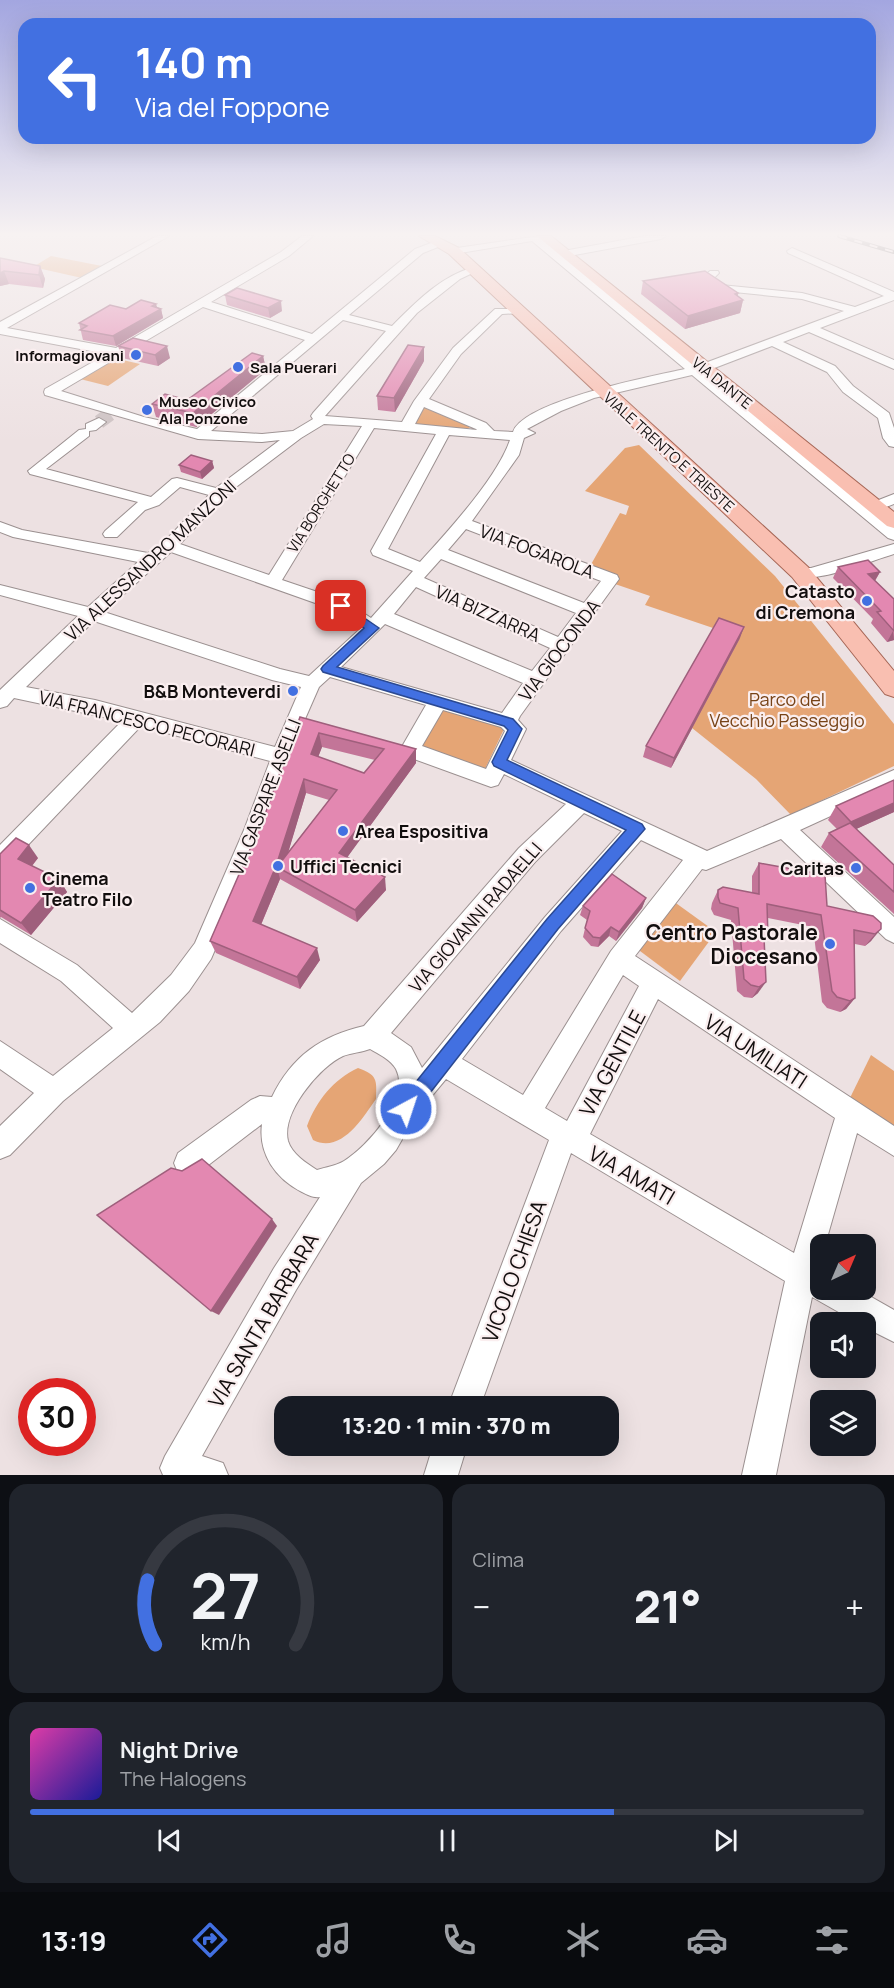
<!DOCTYPE html>
<html lang="it">
<head>
<meta charset="utf-8">
<style>
	body { margin:0; font-family:Manrope,sans-serif; background:#20242c; color:#f1f3f6; height:100vh; display:flex; flex-direction:column; font-size:22px; white-space:nowrap }
	* { box-sizing:border-box; margin:0 }
	p { font-size:20px; color:#9ea1a6 }
	.icon { flex:none; width:33px; height:33px; fill:none; stroke:currentColor; stroke-width:2; stroke-linecap:round; stroke-linejoin:round }
	.map { position:relative; height:1475px; overflow:hidden }
	.drawer { display:flex; flex-direction:column; gap:9px; padding:9px; background:#0d0f14; flex:1 }
	.drawer>* { flex:none }
	.banner { position:absolute; left:18px; top:18px; width:858px; height:126px; border-radius:18px; box-shadow:0 6px 24px #0002; background:#4270e1; color:#fff; overflow:hidden }
	.needle { width:39px; rotate:44deg }
	.tools { position:absolute; left:810px; top:1234px; display:grid; gap:12px }
	.tools a { display:grid; place-items:center; width:66px; height:66px; border-radius:12px; background:#171b24; box-shadow:0 6px 24px #0002; font-size:30px }
	.speed { position:absolute; left:18px; top:1378px; display:flex; gap:12px; font-size:30px; font-weight:700; text-align:center }
	.speed>* { display:grid; place-content:center; width:78px; height:78px; border-radius:50%; background:#171b24; box-shadow:0 6px 24px #0002; line-height:1 }
	.speed .limit { border:9px solid #d22; background:#fff; color:#111 }
	.pin { position:absolute; display:grid; place-items:center; width:51px; height:51px; color:#fff; margin:-26px; border-radius:12px; box-shadow:0 3px 9px #0006 }
	.me { position:absolute; width:66px; margin:-33px; rotate:40deg; stroke-linejoin:round; filter:drop-shadow(0 0 4px #0008) }
	.turn { display:flex; align-items:center; gap:21px; height:126px; padding:0 18px; font-size:27px }
	.turn .icon { width:78px; height:78px; stroke-width:2.5 }
	.turn b { display:block; font-size:42px; line-height:51px }
	.big { font-size:45px; font-weight:800; line-height:1.1 }
	.drawer .widget { flex:1; display:flex; flex-direction:column; justify-content:center; gap:9px; min-width:0; padding:0 21px; border-radius:18px; background:#20242c }
	.drawer .dial { align-items:center; gap:0 }
	.dial svg { height:156px; overflow:visible; fill:none; stroke:#363941; stroke-width:7; stroke-linecap:round; text-anchor:middle }
	.dial text { fill:#f1f3f6; stroke:none }
	.song { display:flex; align-items:center; gap:18px }
	.cover { width:72px; height:72px; border-radius:9px; background:linear-gradient(135deg,hsl(320 70% 55%),hsl(240 70% 35%)) }
	.played { height:6px; border-radius:3px; background:linear-gradient(90deg,#4270e1 70%,#363941 70%) }
	.keys { display:flex; justify-content:space-around; direction:ltr }
	.heat { display:flex; justify-content:space-between; align-items:center; font-size:33px; direction:ltr }
	.drawer .tiles { flex:1; display:grid; gap:9px; grid-template-columns:1fr 1fr }
	.widget:last-child { grid-column:span 2 }
	.trip { position:absolute; left:274px; top:1396px; width:345px; height:60px; border-radius:18px; background:#171b24; box-shadow:0 6px 24px #0002; font-weight:800; line-height:60px; text-align:center }
	.tab-bar { display:flex; height:96px; justify-content:space-around; align-items:center; background:#090b0e; color:#9ea1a6 }
	.tab-bar .icon { width:42px; height:42px }
	.tab-bar .on { color:#4270e1 }
	.tab-bar b { font-size:27px; color:#f1f3f6 }
	.map>svg:first-child { display:block }
	.green { fill:#e5a575 }
	.lines { fill:none; stroke-linecap:round; stroke-linejoin:round }
	.minor-tunnel { stroke:#ccc1c2; stroke-width:14; stroke-dasharray:14 8; stroke-linecap:butt }
	.minor-casing { stroke:#9b9090; stroke-width:2 }
	.major-casing { stroke:#a66656; stroke-width:2 }
	.minor { fill:#fff; fill-rule:evenodd }
	.major { fill:#f9bfb1; fill-rule:evenodd }
	.rail-casing { stroke:#2d2828; stroke-width:4 }
	.rail { stroke:#faeeef; stroke-width:2; stroke-dasharray:8; stroke-linecap:butt }
	.wall { fill:#c37598; fill-rule:evenodd }
	.shaded-wall { fill:#9f5f7c }
	.building { fill:#e388b1; stroke:#9f5f7c; stroke-width:1.5; fill-rule:evenodd }
	.route { fill:#4270e1; stroke:#2b4992; stroke-width:1.5 }
	.poi-dot { fill:#4270e1; stroke:#faeeef; stroke-width:2 }
	.labels { text-anchor:middle; dominant-baseline:central; stroke-width:4.5; stroke-linejoin:round; paint-order:stroke }
	.far-poi-label { font-size:15px; font-weight:bold; fill:#120e0e; stroke:#faeeef; text-anchor:start }
	.far-street-label { font-size:15px; fill:#120e0e; stroke:#faeeef }
	.street-label { font-size:18px; fill:#120e0e; stroke:#faeeef }
	.poi-label { font-size:18px; font-weight:bold; fill:#120e0e; stroke:#faeeef; text-anchor:end }
	.park-label { font-size:18px; fill:#774317; stroke:#faeeef }
	.near-poi-label { font-size:21px; font-weight:bold; fill:#120e0e; stroke:#faeeef; text-anchor:end }
	.near-street-label { font-size:21px; fill:#120e0e; stroke:#faeeef }
</style>
</head>
<body>
<div class="map">
<svg width="894" height="1475" viewBox="0 0 894 1475">
	<rect width="100%" height="100%" fill="#ede1e2"/>
	<g class="green">
		<path d="M51,256L102,266L82,278L33,267Z"/>
		<path d="M114,358L140,364L108,386L80,379Z"/>
		<path d="M422,405L472,426L467,429L412,424Z"/>
		<path d="M639,445L775,576L894,724V766L791,815L756,779L692,728L716,629L645,605L650,596L615,584L589,568L620,513L626,515L629,506L585,491L625,448Z"/>
		<path d="M443,707L505,727L485,769L420,748Z"/>
		<path d="M673,901L716,932L680,981L636,948Z"/>
		<path d="M871,1055L894,1071V1133L848,1102Z"/>
		<path d="M358,1068C377,1075 377,1079 376,1099C362,1119 341,1154 313,1140L307,1126C317,1100 333,1080 358,1068Z"/>
	</g>
	<g class="lines">
		<path class="minor-tunnel" d="M99,422L110,414"/>
		<g class="minor-casing">
			<g id="minor">
				<path d="M157,236H169L7,328L116,348L281,252L302,236H313L289,256L211,302L312,334L415,249L439,240L443,241V245L423,253L349,315L392,326C416,302 441,276 474,267L479,270L460,279L417,313L325,416L402,422L414,401L453,348L495,309H522V313L502,314L461,354L429,399L486,423L494,431L513,432C523,401 653,376 685,369L532,241L454,254L450,253V249L540,236L550,238L551,240L546,243L558,252L645,236H666L661,239L564,257L697,366L844,311L802,299L714,290L705,285L702,278L710,271H718L719,273L713,279L721,285L802,293L855,307L884,296L788,253L787,251L792,248L894,292V300L820,328L894,360V369L809,332L783,342L835,366L853,386L889,413L894,428V447L889,446L883,438L878,418L843,392L827,372L772,346L704,372L869,507L871,503L894,494V504L881,509L873,510L894,527V540L888,538L692,375L594,398L561,411L527,429L535,433L524,438L519,455L472,521L617,575L619,579L520,716L518,720L526,729L511,760L707,851L894,770V787L800,830L894,917V943L886,939L781,839L706,870L702,869L635,956L894,1126V1156L857,1133L825,1245H820V1290H859L894,1310V1342L866,1328V1323H858L812,1297L776,1475H742L785,1281L571,1153L480,1407H448L549,1140L446,1079L416,1115L396,1150L384,1164L361,1183L296,1290L202,1456L223,1463L228,1475H163L160,1468L165,1456L274,1268L320,1197C313,1198 308,1195 302,1192C276,1179 258,1154 262,1124L198,1173L188,1177L178,1173L174,1163L178,1153L251,1100L260,1096L272,1097C292,1056 321,1036 364,1026L519,848L566,804L504,774L498,785L491,787L403,755L400,750L426,705L330,677L319,687L305,719L266,830L211,959L189,991L160,1022L63,1101L10,1155L0,1159V1126L34,1093L0,1069V1041L53,1076L113,1028L61,981L0,943V919L77,965L132,1013L171,975L195,943L244,830L270,761L141,726L8,866L0,868V845L122,721L14,698L7,706L0,708V690L78,616L0,595V585L88,607L138,562L13,537L0,532V522L22,530L148,553L163,543L209,495L180,487L159,505L145,510L117,537H105L103,534L105,531L138,502L30,474L28,471L79,430L86,429V424L99,418L106,422L96,430L89,431V436L46,469L151,497L172,479L177,478L216,488L280,440L262,442L198,439L45,395L44,392L45,389L107,354L0,334V322ZM203,307L305,340L197,429L144,417L61,391ZM343,320L386,331L313,413L311,416L313,419L293,431L262,434L211,431ZM424,407L476,429L477,430L415,424ZM324,424L362,426L269,575L180,544L224,496L301,438ZM374,428L436,434L371,551L373,555L413,571L371,618L347,602L282,580ZM449,435L510,440C497,478 448,531 420,562L388,549ZM466,529L601,581L584,603L448,550ZM171,552L335,610L361,628L309,676L280,669L104,612ZM441,559L576,613L558,637L424,578ZM416,587L550,648L532,671L394,614ZM94,621L272,680L301,687L275,747L95,700L26,687ZM385,624L523,683L502,713L341,667ZM443,710L501,727L505,731L486,769L422,746ZM584,813L622,831L545,917L422,1068L411,1047L391,1033L535,862ZM641,840L683,860L611,951L523,1095L462,1059L561,931ZM623,975L639,986L567,1121L545,1108ZM658,999L835,1118L794,1253L590,1134ZM370,1049C379,1054 391,1060 396,1069C411,1098 367,1147 344,1161C336,1166 326,1167 317,1170C306,1163 292,1154 288,1141C281,1113 319,1067 343,1056C352,1053 362,1052 370,1049Z"/>
				<path d="M894,544V554C867,562 821,583 794,576L792,572L794,568H811Z"/>
				<path d="M433,1446H467L458,1475H424Z"/>
			</g>
		</g>
		<g class="major-casing">
			<g id="major">
				<path d="M419,236H435L459,248L808,567L894,671V697L885,694L792,577L449,254Z"/>
				<path d="M537,236H551L894,512V528L887,526Z"/>
			</g>
		</g>
		<use href="#minor" class="minor"/>
		<use href="#major" class="major"/>
		<g class="rail-casing">
			<path id="rail" d="M839,236L894,252"/>
		</g>
		<use href="#rail" class="rail"/>
	</g>
	<g class="wall">
		<path d="M0,258L40,266L45,279L43,288L9,284L0,286Z"/>
		<path d="M643,281L738,293V296L743,300L740,313L685,329L641,294Z"/>
		<path d="M225,295L282,311L270,318L227,305Z"/>
		<path d="M157,307L161,309L163,318L116,346L83,340L79,323L126,309Z"/>
		<path d="M118,346L170,358L158,366L122,358Z"/>
		<path d="M263,356L266,369L196,427L156,417L152,404L187,400Z"/>
		<path d="M424,361L395,412L378,410L377,396Z"/>
		<path d="M212,461L214,468L202,479L181,472L179,465Z"/>
		<path d="M838,567L880,572L875,581L894,599V640L887,642L871,623L873,619L833,578Z"/>
		<path d="M740,638L671,768L643,757L646,746Z"/>
		<path d="M300,717L416,749V763L347,857L386,890L357,922L280,879L261,925L320,960L300,989L216,953L210,941L264,817ZM322,747L375,760L364,773L318,757ZM306,793L329,800L288,852Z"/>
		<path d="M836,806L894,812L856,829L894,865V914L821,847L829,833L837,829L828,820Z"/>
		<path d="M0,854L38,858L32,866L59,879L67,892L31,935L1,917L0,918Z"/>
		<path d="M759,863L827,906L881,923L871,941L865,946L855,944V998L846,1009L840,1012L827,1008L822,1002L813,927L768,918V938L764,944L758,993L752,998L744,997L737,991L731,920L714,915L711,909L712,903L718,890L752,893V876Z"/>
		<path d="M646,898L642,908L616,941L609,936L598,947L591,946L583,937L587,920L580,915L583,906Z"/>
	</g>
	<g class="shaded-wall">
		<path d="M40,266L45,279L43,288L39,275Z"/>
		<path d="M4,271L9,284L0,286V273Z"/>
		<path d="M738,293L736,302L743,300L740,313L685,329L688,316Z"/>
		<path d="M281,301L282,311L270,318L268,308Z"/>
		<path d="M156,304L158,310L161,309L163,318L116,346L113,336Z"/>
		<path d="M167,346L170,358L158,366L155,355Z"/>
		<path d="M424,347V361L395,412L394,398Z"/>
		<path d="M263,356L266,369L196,427L193,413Z"/>
		<path d="M212,461L214,468L202,479L200,472Z"/>
		<path d="M880,572L874,582L868,574Z"/>
		<path d="M744,627L740,638L671,768L674,758Z"/>
		<path d="M893,631L894,640L887,642Z"/>
		<path d="M319,733L322,747L314,768L311,754Z"/>
		<path d="M416,749V763L341,866L339,853Z"/>
		<path d="M304,779L306,793L283,870L277,867L280,879L257,934L253,921Z"/>
		<path d="M894,803V812L843,835L851,822Z"/>
		<path d="M29,845L38,858L27,872L18,859Z"/>
		<path d="M385,877L386,890L357,922L355,910Z"/>
		<path d="M59,879L67,892L31,935L21,923Z"/>
		<path d="M646,898L642,908L616,941L619,932Z"/>
		<path d="M611,927L609,936L598,947L600,938Z"/>
		<path d="M881,929L871,941L865,946L875,934Z"/>
		<path d="M317,948L320,960L300,989L297,977Z"/>
		<path d="M766,982L758,993L752,998L759,987Z"/>
		<path d="M855,998L846,1009L840,1012L850,1001Z"/>
		<path d="M272,1219L277,1226L219,1315L211,1311Z"/>
	</g>
	<g class="building">
		<path d="M0,258L40,266L39,275L4,271L0,273Z"/>
		<path d="M705,271L738,293L735,294L743,300L688,316L643,281Z"/>
		<path d="M237,288L281,301L268,308L225,295Z"/>
		<path d="M141,300L156,304L152,306L161,309L113,336L80,330L87,326L79,323L110,305L126,309Z"/>
		<path d="M133,338L167,346L155,355L118,346Z"/>
		<path d="M408,345L424,347L394,398L377,396Z"/>
		<path d="M252,353L263,356L193,413L152,404L165,394L187,400Z"/>
		<path d="M191,455L212,461L200,472L179,465Z"/>
		<path d="M868,560L880,572L868,574L894,599V631L877,612L881,611L838,567Z"/>
		<path d="M719,618L744,627L674,758L646,746Z"/>
		<path d="M300,717L416,749L339,853L385,877L355,910L277,867L337,790L304,779L276,866L253,921L317,948L297,977L210,941L264,817ZM319,733L384,749L364,773L311,754Z"/>
		<path d="M894,780V803L851,822L836,806Z"/>
		<path d="M850,823L894,865V892L829,833Z"/>
		<path d="M16,838L29,845L18,859L59,879L21,923L0,910V854Z"/>
		<path d="M759,863L825,875L827,906L873,916L881,923V929L875,934L854,930L855,998L850,1001L837,997L832,991L821,915L767,904L768,938L764,937L766,982L759,987L751,985L744,979L738,908L720,903L718,897V890L723,887L759,894Z"/>
		<path d="M612,874L646,898L619,932L611,927L600,938L593,937L585,928L590,911L583,906Z"/>
		<path d="M202,1159L272,1219L211,1311L97,1215L171,1168L182,1171Z"/>
	</g>
	<linearGradient id="sky" x2="0" y2="1"><stop stop-color="#a3a6e0"/><stop offset="0.53" stop-color="#f7f2f2"/><stop offset="1" stop-color="#f7f2f2" stop-opacity="0"/></linearGradient>
	<rect width="894" height="442" fill="url(#sky)"/>
	<path class="route" d="M341,602L379,628L337,667L513,719L522,729L507,760L642,824L645,829L558,929L412,1116L406,1118L399,1116L396,1109L399,1103L547,919L626,830L494,766L492,762L508,730L504,726L323,672L321,669L323,666L364,628L337,609L335,606Z"/>
	<g class="poi-dot">
		<circle cx="136" cy="355" r="6"/>
		<circle cx="238" cy="367" r="6"/>
		<circle cx="147" cy="410" r="6"/>
		<circle cx="867" cy="601" r="6"/>
		<circle cx="293" cy="691" r="6"/>
		<circle cx="343" cy="831" r="6"/>
		<circle cx="278" cy="866" r="6"/>
		<circle cx="856" cy="868" r="6"/>
		<circle cx="30" cy="888" r="6"/>
		<circle cx="830" cy="944" r="6"/>
	</g>
	<g class="labels">
		<g class="far-poi-label">
			<text x="124" y="355" text-anchor="end">Informagiovani</text>
			<text x="250" y="367">Sala Puerari</text>
			<text x="159" y="401">Museo Civico<tspan x="159" dy="17">Ala Ponzone</tspan></text>
		</g>
		<g class="far-street-label">
			<text transform="translate(722 383) rotate(39)">VIA DANTE</text>
			<text transform="translate(669 452) rotate(42)">VIALE TRENTO E TRIESTE</text>
			<text transform="translate(321 503) rotate(-58)">VIA BORGHETTO</text>
		</g>
		<g class="street-label">
			<text transform="translate(537 551) rotate(21)">VIA FOGAROLA</text>
			<text transform="translate(150 560) rotate(-43)">VIA ALESSANDRO MANZONI</text>
			<text transform="translate(488 613) rotate(24)">VIA BIZZARRA</text>
			<text transform="translate(559 650) rotate(-53)">VIA GIOCONDA</text>
			<text transform="translate(147 723) rotate(14)">VIA FRANCESCO PECORARI</text>
			<text transform="translate(265 797) rotate(-69)">VIA GASPARE ASELLI</text>
			<text transform="translate(475 917) rotate(-49)">VIA GIOVANNI RADAELLI</text>
		</g>
		<g class="poi-label">
			<text x="855" y="591">Catasto<tspan x="855" dy="21">di Cremona</tspan></text>
			<text x="281" y="691">B&amp;B Monteverdi</text>
			<text x="355" y="831" text-anchor="start">Area Espositiva</text>
			<text x="290" y="866" text-anchor="start">Uffici Tecnici</text>
			<text x="844" y="868">Caritas</text>
			<text x="42" y="878" text-anchor="start">Cinema<tspan x="42" dy="21">Teatro Filo</tspan></text>
		</g>
		<g class="park-label">
			<text x="787" y="699">Parco del<tspan x="787" dy="21">Vecchio Passeggio</tspan></text>
		</g>
		<g class="near-poi-label">
			<text x="818" y="932">Centro Pastorale<tspan x="818" dy="24">Diocesano</tspan></text>
		</g>
		<g class="near-street-label">
			<text transform="translate(756 1051) rotate(33)">VIA UMILIATI</text>
			<text transform="translate(612 1063) rotate(-62)">VIA GENTILE</text>
			<text transform="translate(632 1175) rotate(30)">VIA AMATI</text>
			<text transform="translate(514 1271) rotate(-70)">VICOLO CHIESA</text>
			<text transform="translate(263 1320) rotate(-60)">VIA SANTA BARBARA</text>
		</g>
	</g>
</svg>
<div class="tools">
<a><svg class="needle" viewBox="-14 -14 28 28"><path d="M0-13l5 13h-10z" fill="#e53935"/><path d="M0 13l5-13h-10z" fill="#9ea1a6"/></svg></a>
<a><svg class="icon" aria-label="sound" viewBox="0 0 24 24"><path d="M4 9h4l5-4v14l-5-4H4zM17 9q2 3 0 6"/></svg></a>
<a><svg class="icon" aria-label="layers" viewBox="0 0 24 24"><path d="M12 4l9 5-9 5-9-5zM3 14l9 5 9-5"/></svg></a>
</div>
<div class="speed"><div class="limit">30</div></div>
<div class="pin" style="left:341px;top:606px;background:#d93025"><svg class="icon" aria-label="arrive" viewBox="0 0 24 24"><path d="M6 21V4h12l-3 4 3 4H6"/></svg></div>
<svg class="me" style="left:406px;top:1109px" viewBox="-20 -20 40 40"><circle r="17" fill="#4270e1" stroke="#fff" stroke-width="3"/><path d="M0-11L8 9 0 5-8 9z" fill="#fff"/></svg>
<div class="trip">13:20 · 1 min · 370 m</div>
<div class="banner">
<div class="turn"><svg class="icon" aria-label="left" viewBox="0 0 24 24"><path d="M17 20v-9H6M10 6l-5 5 5 5"/></svg><div><b>140 m</b>Via del Foppone</div></div>
</div>
</div>
<section class="drawer">
<div class="tiles">
<div class="widget dial"><svg viewBox="0 0 100 80">
<path d="M14 69A42 42 0 1 1 86 69"/>
<path d="M14 69A42 42 0 0 1 10 36" stroke="#4270e1"/>
<text x="50" y="56" font-size="32" font-weight="700">27</text>
<text x="50" y="72" font-size="11">km/h</text>
</svg></div>
<div class="widget"><p>Clima</p>
<div class="heat"><a>−</a><b class="big">21°</b><a>+</a></div>
</div>
<div class="widget">
<div class="song"><i class="cover"></i><div><b>Night Drive</b><p>The Halogens</p></div></div>
<div class="played"></div>
<div class="keys"><svg class="icon" aria-label="previous" viewBox="0 0 24 24"><path d="M18 5L8 12l10 7zM5 5v14"/></svg><svg class="icon" aria-label="pause" viewBox="0 0 24 24"><path d="M8 5v14M16 5v14"/></svg><svg class="icon" aria-label="next" viewBox="0 0 24 24"><path d="M6 5l10 7-10 7zM19 5v14"/></svg></div>
</div>
</div>
</section>
<nav class="tab-bar">
<b>13:19</b>
<svg class="icon on" aria-label="directions" viewBox="0 0 24 24"><path d="M12 3l9 9-9 9-9-9zM9 14v-3h6M13 9l2 2-2 2"/></svg>
<svg class="icon" aria-label="music" viewBox="0 0 24 24"><path d="M9 18V5l10-2v13"/><circle cx="6" cy="18" r="3"/><circle cx="16" cy="16" r="3"/></svg>
<svg class="icon" aria-label="phone" viewBox="0 0 24 24"><path d="M5 4h4l2 5-3 2q2 4 5 5l2-3 5 2v4C11 20 4 13 5 4z"/></svg>
<svg class="icon" aria-label="climate" viewBox="0 0 24 24"><path d="M12 3v18M4 7l16 10M4 17L20 7"/></svg>
<svg class="icon" aria-label="car" viewBox="0 0 24 24"><path d="M5 17H2v-5l4-1 3-4h7l3 4 3 1v5h-3M9 17h6M6 11h13"/><circle cx="7" cy="17" r="2"/><circle cx="17" cy="17" r="2"/></svg>
<svg class="icon" aria-label="filters" viewBox="0 0 24 24"><path d="M4 7h16M4 17h16"/><circle cx="9" cy="7" r="2"/><circle cx="15" cy="17" r="2"/></svg>
</nav>
</body>
</html>
